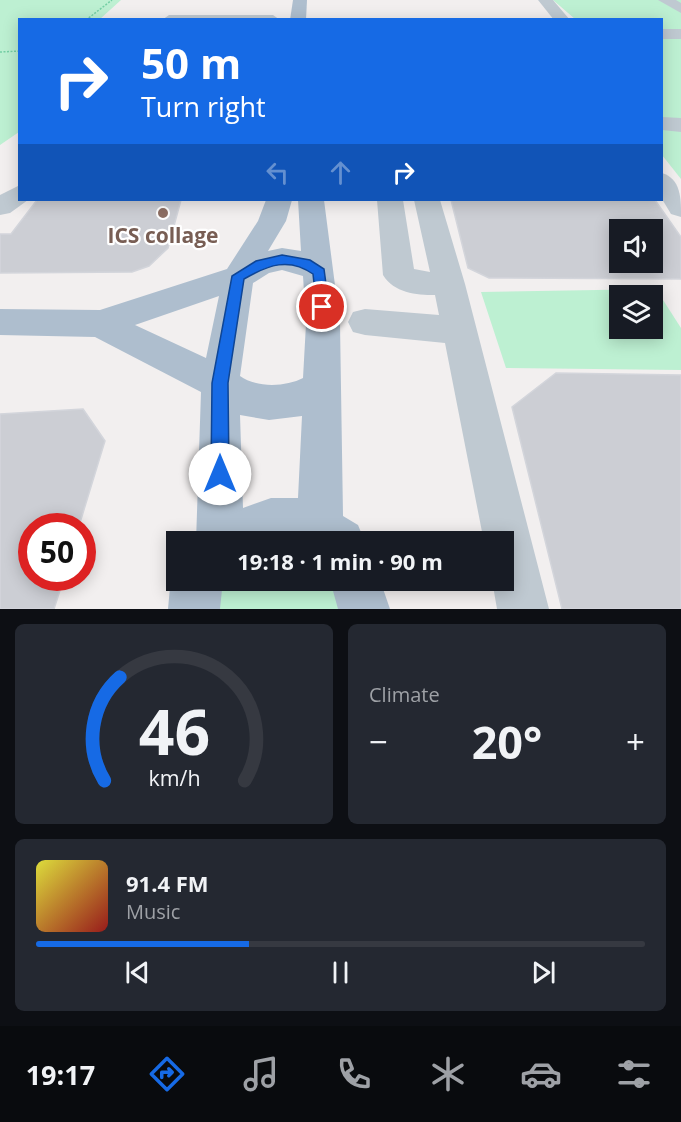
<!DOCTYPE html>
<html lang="en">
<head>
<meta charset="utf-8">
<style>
	body { margin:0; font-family:"Open Sans",sans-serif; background:#242831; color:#f1f3f6; height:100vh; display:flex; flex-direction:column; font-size:22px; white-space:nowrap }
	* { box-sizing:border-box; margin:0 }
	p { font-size:20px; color:#9ea1a6 }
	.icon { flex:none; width:33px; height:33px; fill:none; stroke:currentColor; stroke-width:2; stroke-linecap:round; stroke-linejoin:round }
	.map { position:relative; height:609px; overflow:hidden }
	.side { display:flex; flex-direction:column; gap:15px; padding:15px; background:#0d0f14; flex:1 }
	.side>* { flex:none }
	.banner { position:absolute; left:18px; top:18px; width:645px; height:183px; border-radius:0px; box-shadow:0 3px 15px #0003; background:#166ae5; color:#fff; overflow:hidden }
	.tools { position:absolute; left:609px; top:219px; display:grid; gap:12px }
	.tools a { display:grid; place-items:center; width:54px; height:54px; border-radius:0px; background:#171b24; box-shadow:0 3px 15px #0003; font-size:30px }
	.speed { position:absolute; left:18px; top:513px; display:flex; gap:12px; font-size:30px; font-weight:700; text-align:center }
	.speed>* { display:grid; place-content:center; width:78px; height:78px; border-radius:50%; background:#171b24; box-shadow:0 3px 15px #0003; line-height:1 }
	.speed .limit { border:9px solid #d22; background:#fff; color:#111 }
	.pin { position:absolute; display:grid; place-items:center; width:51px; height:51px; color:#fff; margin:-26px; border:3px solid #fff; border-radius:50%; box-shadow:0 2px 6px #0007 }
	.me { position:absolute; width:66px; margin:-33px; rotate:0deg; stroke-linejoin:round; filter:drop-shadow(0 0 4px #0008) }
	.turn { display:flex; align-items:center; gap:21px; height:126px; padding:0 24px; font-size:27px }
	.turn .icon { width:78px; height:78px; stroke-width:2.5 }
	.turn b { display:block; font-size:42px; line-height:51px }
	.lanes { display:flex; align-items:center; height:57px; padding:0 24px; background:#0003; justify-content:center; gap:30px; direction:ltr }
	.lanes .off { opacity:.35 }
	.big { font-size:45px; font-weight:700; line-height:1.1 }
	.side .card { flex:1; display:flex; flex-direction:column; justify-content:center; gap:9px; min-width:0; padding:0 21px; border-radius:9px; background:#242831 }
	.side .dial { align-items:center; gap:0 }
	.dial svg { height:156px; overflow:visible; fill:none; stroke:#363941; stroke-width:7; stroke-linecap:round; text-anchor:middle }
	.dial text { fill:#f1f3f6; stroke:none }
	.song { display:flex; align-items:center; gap:18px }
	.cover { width:72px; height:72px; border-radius:9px; background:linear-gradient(135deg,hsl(60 70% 55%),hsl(0 70% 35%)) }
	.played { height:6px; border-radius:3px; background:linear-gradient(90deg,#166ae5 35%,#363941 35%) }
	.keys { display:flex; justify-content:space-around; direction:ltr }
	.heat { display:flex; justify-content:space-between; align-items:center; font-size:33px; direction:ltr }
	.side .tiles { flex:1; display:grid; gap:15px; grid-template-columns:1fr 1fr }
	.card:last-child { grid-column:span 2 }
	.trip { position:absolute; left:166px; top:531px; width:348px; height:60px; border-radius:0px; background:#171b24; box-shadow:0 3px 15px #0003; font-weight:700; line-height:60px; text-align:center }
	.dock { display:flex; height:96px; justify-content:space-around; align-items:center; background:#090b0e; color:#9ea1a6 }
	.dock .icon { width:42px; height:42px }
	.dock .selected { color:#166ae5 }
	.dock b { font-size:27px; color:#f1f3f6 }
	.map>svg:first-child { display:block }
	.green { fill:#bdf0d2; fill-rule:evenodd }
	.building { fill:#ccced4; stroke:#d3d5db; stroke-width:1.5; fill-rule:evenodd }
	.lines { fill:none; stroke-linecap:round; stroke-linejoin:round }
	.path { stroke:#74cfa5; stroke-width:1.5; stroke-dasharray:2 1.5; stroke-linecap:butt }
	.minor { fill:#bfc9d1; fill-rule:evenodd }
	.major { fill:#aebece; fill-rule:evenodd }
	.route { fill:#166ae5; stroke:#0e4595; stroke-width:1.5 }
	.education-dot { fill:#8d6e63; stroke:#fff; stroke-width:2 }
	.labels { text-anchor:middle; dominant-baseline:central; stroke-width:4.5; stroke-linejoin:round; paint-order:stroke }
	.education-label { font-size:21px; font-weight:bold; fill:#785e54; stroke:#fff }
</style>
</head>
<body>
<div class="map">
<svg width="681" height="609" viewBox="0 0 681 609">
	<rect width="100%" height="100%" fill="#f2efef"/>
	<g class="green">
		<path d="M0,0H121L100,19L20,20L19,132L0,145Z"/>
		<path d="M553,0H681V30L662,29V20L575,19Z"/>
		<path d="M662,39H681V179L662,155Z"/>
		<path d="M656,289L681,328V370L506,368L481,292ZM620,296H652V328H620Z"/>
		<path d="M213,580L351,581L361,609H206Z"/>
	</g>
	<g class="building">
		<path d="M37,200H181L168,248L149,266L132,272L0,273V234H11Z"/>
		<path d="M451,200H655L681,237V279L489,278L468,268ZM620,230H652V262H620Z"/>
		<path d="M556,373L681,375V609H562L512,407Z"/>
		<path d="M83,409L105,441L79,526H32V578H64L54,609H0V414Z"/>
	</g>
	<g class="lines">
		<g class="path">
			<path d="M86,20L112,0"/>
			<path d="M0,52L20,51"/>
		</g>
		<g class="minor">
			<path d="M538,0H553L570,20H554Z"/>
			<path d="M658,0H676L681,3V13Z"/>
			<path d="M169,15H273L280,20H162Z"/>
			<rect x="662" y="29" width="19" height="10"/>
			<path d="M662,117L681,118V132L662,130Z"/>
			<path d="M662,173C681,179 681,198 681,217L671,214L662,199Z"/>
			<path d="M20,185V200H28L10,213L0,215V195Z"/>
			<path d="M377,200H403L414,269L430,272L414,200H440L465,284L549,609H497L492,580H504V542H484L445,343L365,335L353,332L348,322L353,312L365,309L439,315L435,295C416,295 394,293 383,275Z"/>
		</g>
		<g class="major">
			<path d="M293,0H307L306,20H290Z"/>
			<path d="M266,200H292L286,221L268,251L282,248L301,251L298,200H324L340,324L343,516L358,525L365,542H196L201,392L95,337L0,335V309L100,310L227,269L258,221ZM282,270L303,276L306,324L303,378C286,387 256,388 240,376L253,283L269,273ZM219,296L206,358L135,325ZM240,415L269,420L302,416L298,498H271L243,508Z"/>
			<path d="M177,570V580H223L220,609H168L170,587Z"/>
			<path d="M330,580H380L390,609H338Z"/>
		</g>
	</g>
	<path class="route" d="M282,255L310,260L324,269L329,307L327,311H317L313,274C289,257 268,265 244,279L228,383L229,474L227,480L220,483L214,480L211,474L212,383L232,276L256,261Z"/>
	<circle class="education-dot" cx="163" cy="213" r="6"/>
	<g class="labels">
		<g class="education-label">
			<text x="163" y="235">ICS collage</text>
		</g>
	</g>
</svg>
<div class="tools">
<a><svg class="icon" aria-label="sound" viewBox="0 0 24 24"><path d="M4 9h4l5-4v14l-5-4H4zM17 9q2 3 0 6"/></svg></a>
<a><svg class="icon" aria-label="layers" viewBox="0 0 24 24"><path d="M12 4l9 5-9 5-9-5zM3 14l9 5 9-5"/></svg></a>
</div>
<div class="speed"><div class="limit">50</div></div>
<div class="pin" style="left:322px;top:307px;background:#d93025"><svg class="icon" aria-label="arrive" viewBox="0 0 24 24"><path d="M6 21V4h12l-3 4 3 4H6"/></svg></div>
<svg class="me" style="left:220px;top:474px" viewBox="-20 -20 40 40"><circle r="19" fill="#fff"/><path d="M0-13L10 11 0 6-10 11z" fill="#166ae5"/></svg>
<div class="trip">19:18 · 1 min · 90 m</div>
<div class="banner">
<div class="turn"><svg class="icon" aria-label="right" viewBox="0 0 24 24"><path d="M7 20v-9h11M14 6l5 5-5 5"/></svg><div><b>50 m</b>Turn right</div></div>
<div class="lanes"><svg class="icon off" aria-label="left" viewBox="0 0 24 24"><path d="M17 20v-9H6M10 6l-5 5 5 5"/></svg><svg class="icon off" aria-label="ahead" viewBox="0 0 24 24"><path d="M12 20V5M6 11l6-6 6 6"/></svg><svg class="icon" aria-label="right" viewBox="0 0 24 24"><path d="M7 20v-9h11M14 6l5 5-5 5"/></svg></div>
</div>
</div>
<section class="side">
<div class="tiles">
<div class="card dial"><svg viewBox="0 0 100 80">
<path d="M14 69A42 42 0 1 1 86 69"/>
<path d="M14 69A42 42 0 0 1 22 16" stroke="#166ae5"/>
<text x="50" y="56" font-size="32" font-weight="700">46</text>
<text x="50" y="72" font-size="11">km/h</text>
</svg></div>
<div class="card"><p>Climate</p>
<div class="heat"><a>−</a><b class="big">20°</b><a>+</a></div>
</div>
<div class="card">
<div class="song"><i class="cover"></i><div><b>91.4 FM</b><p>Music</p></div></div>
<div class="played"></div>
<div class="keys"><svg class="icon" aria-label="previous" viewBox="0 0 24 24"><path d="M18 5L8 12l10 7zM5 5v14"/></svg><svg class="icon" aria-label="pause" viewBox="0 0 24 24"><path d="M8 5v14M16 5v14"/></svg><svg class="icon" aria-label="next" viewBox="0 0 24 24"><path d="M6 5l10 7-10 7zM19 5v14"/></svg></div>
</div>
</div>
</section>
<nav class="dock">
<b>19:17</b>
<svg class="icon selected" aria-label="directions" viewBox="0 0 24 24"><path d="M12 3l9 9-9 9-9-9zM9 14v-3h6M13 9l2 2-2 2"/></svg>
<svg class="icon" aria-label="music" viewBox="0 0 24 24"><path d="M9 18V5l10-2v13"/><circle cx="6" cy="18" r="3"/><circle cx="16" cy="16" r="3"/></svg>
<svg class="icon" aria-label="phone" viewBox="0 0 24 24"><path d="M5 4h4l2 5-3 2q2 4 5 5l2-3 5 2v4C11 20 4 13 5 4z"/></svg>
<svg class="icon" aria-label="climate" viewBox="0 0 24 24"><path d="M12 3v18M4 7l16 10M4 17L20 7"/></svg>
<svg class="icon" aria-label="car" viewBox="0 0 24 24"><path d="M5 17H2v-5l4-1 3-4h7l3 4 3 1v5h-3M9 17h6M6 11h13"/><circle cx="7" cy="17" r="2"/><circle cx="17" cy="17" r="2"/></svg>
<svg class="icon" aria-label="filters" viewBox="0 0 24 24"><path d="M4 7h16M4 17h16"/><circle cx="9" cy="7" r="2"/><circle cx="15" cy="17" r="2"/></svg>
</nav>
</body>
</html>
